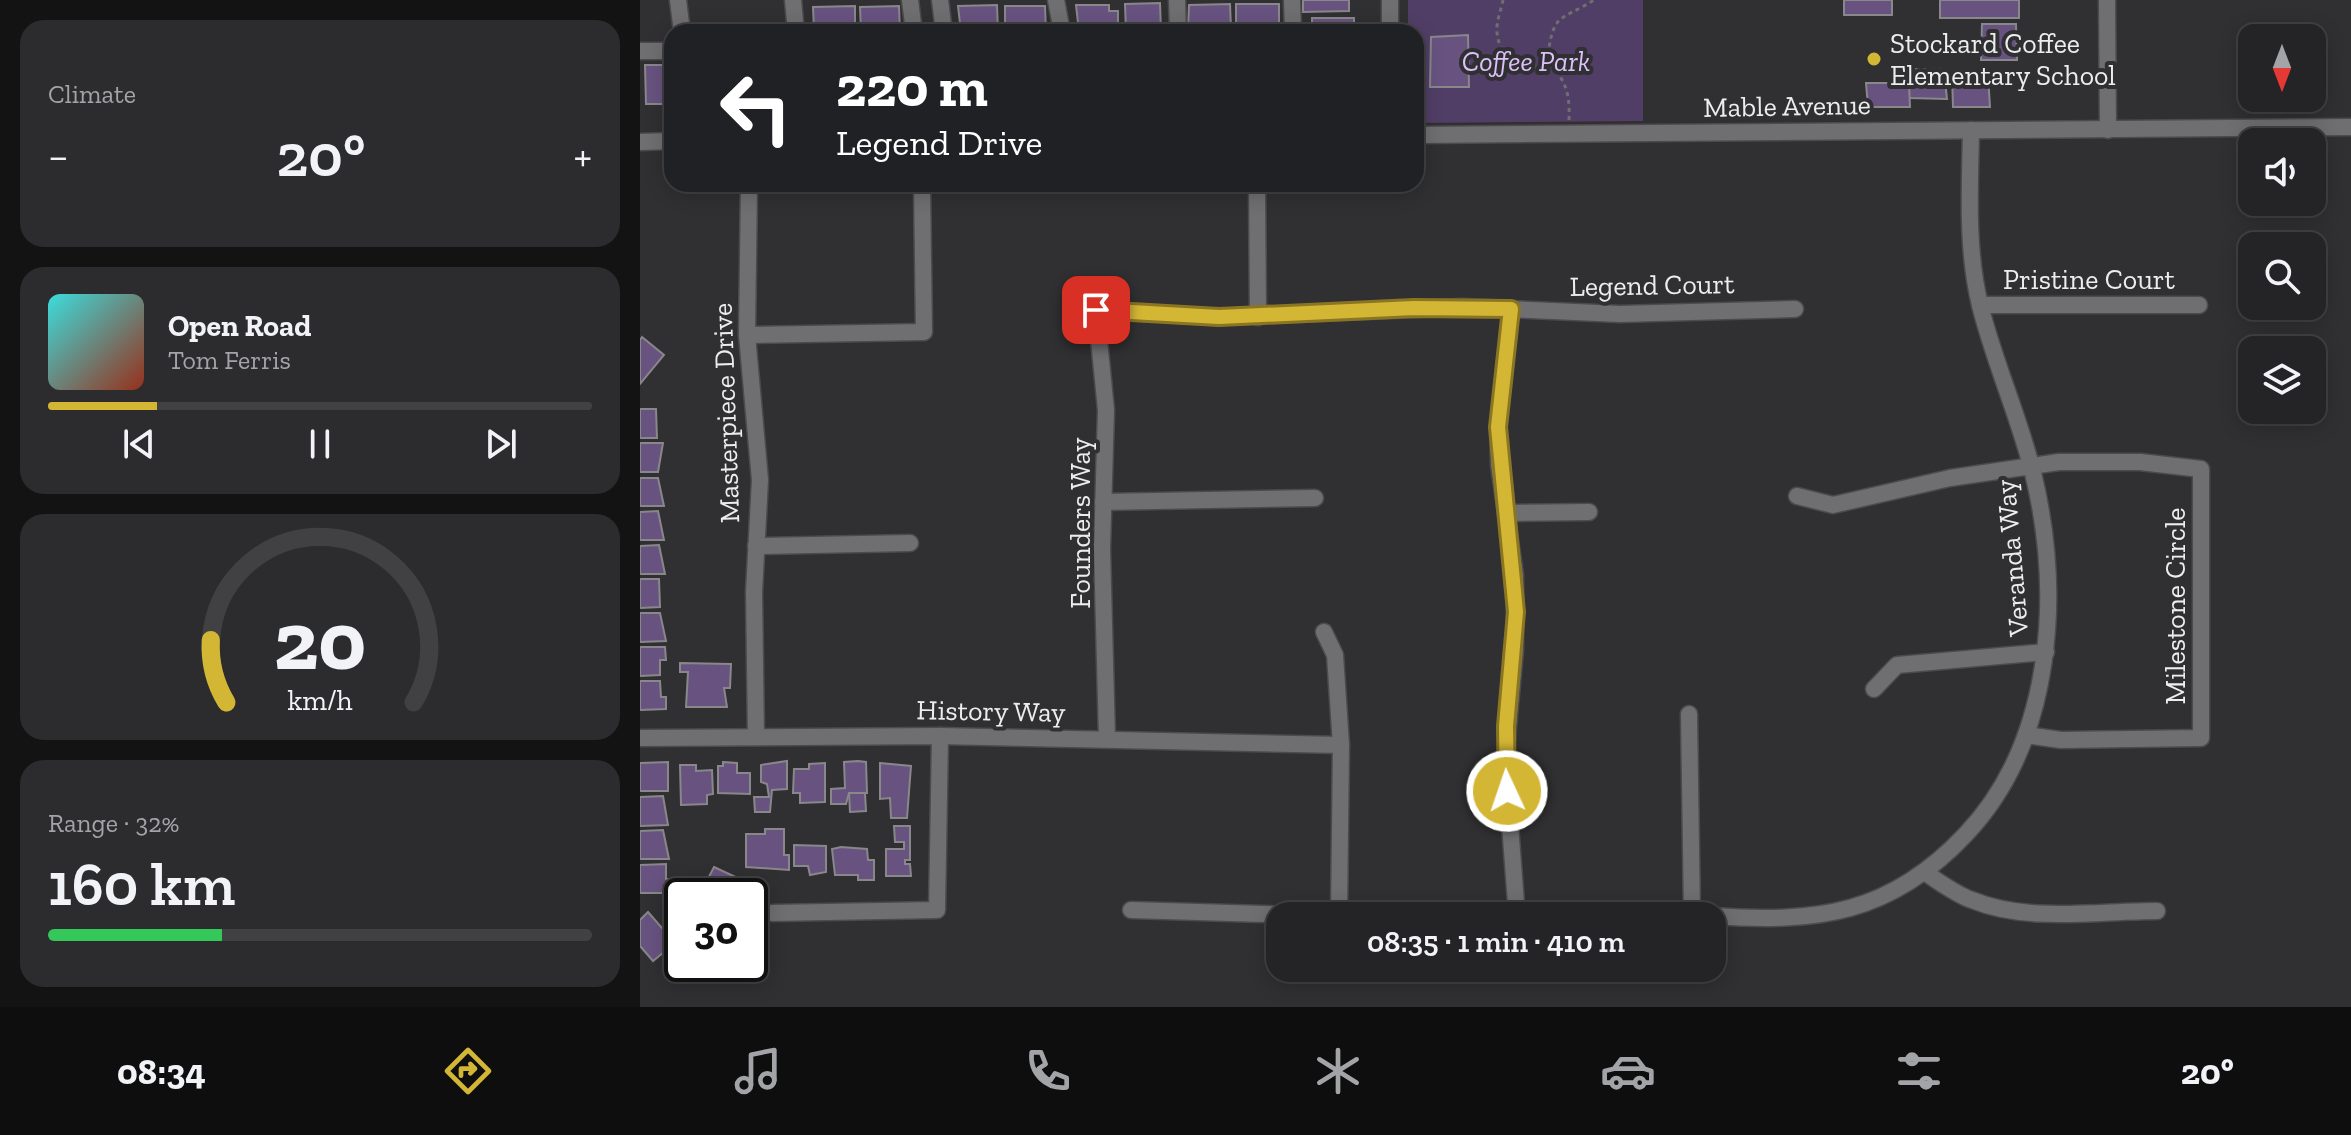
<!DOCTYPE html>
<html lang="en">
<head>
<meta charset="utf-8">
<style>
	body { margin:0; font-family:"Zilla Slab",serif; background:#2c2b2d; color:#f1f3f6; height:100vh; display:flex; flex-direction:column; font-size:30px; white-space:nowrap }
	* { box-sizing:border-box; margin:0 }
	p { font-size:26px; color:#a3a4a7 }
	.icon { flex:none; width:44px; height:44px; fill:none; stroke:currentColor; stroke-width:2; stroke-linecap:round; stroke-linejoin:round }
	.map { position:relative; flex:1; overflow:hidden }
	.side { display:flex; flex-direction:column; gap:20px; padding:20px; background:#141314; width:640px }
	.side>* { flex:none }
	.banner { position:absolute; left:24px; top:24px; width:760px; height:168px; border-radius:24px; box-shadow:0 4px 20px #0003,0 0 0 2px #414042; background:#202124; color:#fff; overflow:hidden }
	.needle { width:52px; rotate:180deg }
	.fabs { position:absolute; left:1598px; top:24px; display:grid; gap:16px }
	.fabs a { display:grid; place-items:center; width:88px; height:88px; border-radius:16px; background:#242325; box-shadow:0 4px 20px #0003,0 0 0 2px #414042; font-size:40px }
	.speed { position:absolute; left:24px; top:878px; display:flex; gap:16px; font-size:40px; font-weight:700; text-align:center }
	.speed>* { display:grid; place-content:center; width:104px; height:104px; border-radius:50%; background:#242325; box-shadow:0 4px 20px #0003,0 0 0 2px #414042; line-height:1 }
	.speed .limit { border:4px solid #111; border-radius:12px; background:#fff; color:#111 }
	.pin { position:absolute; display:grid; place-items:center; width:68px; height:68px; color:#fff; margin:-34px; border-radius:16px; box-shadow:0 4px 12px #0006 }
	.me { position:absolute; width:88px; margin:-44px; rotate:357deg; stroke-linejoin:round; filter:drop-shadow(0 0 6px #0008) }
	.turn { display:flex; align-items:center; gap:28px; height:168px; padding:0 40px; font-size:36px }
	.turn .icon { width:104px; height:104px; stroke-width:2.5 }
	.turn b { display:block; font-size:56px; line-height:68px }
	.big { font-size:60px; font-weight:600; line-height:1.1 }
	.side .tile { flex:1; display:flex; flex-direction:column; justify-content:center; gap:12px; min-width:0; padding:0 28px; border-radius:24px; background:#2c2b2d }
	.side .dial { align-items:center; gap:0 }
	.dial svg { height:208px; overflow:visible; fill:none; stroke:#414042; stroke-width:7; stroke-linecap:round; text-anchor:middle }
	.dial text { fill:#f1f3f6; stroke:none }
	.song { display:flex; align-items:center; gap:24px }
	.cover { width:96px; height:96px; border-radius:12px; background:linear-gradient(135deg,hsl(180 70% 55%),hsl(10 70% 35%)) }
	.played { height:8px; border-radius:4px; background:linear-gradient(90deg,#d4b635 20%,#414042 20%) }
	.keys { display:flex; justify-content:space-around; direction:ltr }
	.heat { display:flex; justify-content:space-between; align-items:center; font-size:44px; direction:ltr }
	.charge { height:12px; border-radius:6px; background:linear-gradient(90deg,#34c759 32%,#414042 0) }
	.trip { position:absolute; left:626px; top:902px; width:460px; height:80px; border-radius:24px; background:#242325; box-shadow:0 4px 20px #0003,0 0 0 2px #414042; font-weight:600; line-height:80px; text-align:center }
	.tabs { display:flex; height:128px; justify-content:space-around; align-items:center; background:#0e0e0f; color:#a3a4a7 }
	.tabs .icon { width:56px; height:56px }
	.tabs .active { color:#d4b635 }
	.tabs b { font-size:36px; color:#f1f3f6 }
	main { display:flex; flex:1; min-height:0 }
	.map>svg:first-child { display:block }
	.green { fill:#513e66 }
	.building { fill:#685380; stroke:#88878a; stroke-width:2 }
	.lines { fill:none; stroke-linecap:round; stroke-linejoin:round }
	.minor-casing { stroke:#4b4a4c; stroke-width:19 }
	.path { stroke:#6f6e70; stroke-width:3; stroke-dasharray:4 4; stroke-linecap:butt }
	.minor { stroke:#6f6e71; stroke-width:16 }
	.route-casing { stroke:#8a7622; stroke-width:20 }
	.route { stroke:#d4b635; stroke-width:14 }
	.poi-dot { fill:#d4b635; stroke:#302f31; stroke-width:3 }
	.labels { text-anchor:middle; dominant-baseline:central; stroke-width:8; stroke-linejoin:round; paint-order:stroke }
	.poi-label { font-size:28px; fill:#edecee; stroke:#302f31; text-anchor:start }
	.park-label { font-size:28px; font-style:italic; fill:#dcc1fb; stroke:#302f31 }
	.street-label { font-size:28px; fill:#edecee; stroke:#302f31 }
</style>
</head>
<body>
<main>
<section class="side">
<div class="tile"><p>Climate</p>
<div class="heat"><a>−</a><b class="big">20°</b><a>+</a></div>
</div>
<div class="tile">
<div class="song"><i class="cover"></i><div><b>Open Road</b><p>Tom Ferris</p></div></div>
<div class="played"></div>
<div class="keys"><svg class="icon" aria-label="previous" viewBox="0 0 24 24"><path d="M18 5L8 12l10 7zM5 5v14"/></svg><svg class="icon" aria-label="pause" viewBox="0 0 24 24"><path d="M8 5v14M16 5v14"/></svg><svg class="icon" aria-label="next" viewBox="0 0 24 24"><path d="M6 5l10 7-10 7zM19 5v14"/></svg></div>
</div>
<div class="tile dial"><svg viewBox="0 0 100 80">
<path d="M14 69A42 42 0 1 1 86 69"/>
<path d="M14 69A42 42 0 0 1 8 45" stroke="#d4b635"/>
<text x="50" y="56" font-size="32" font-weight="700">20</text>
<text x="50" y="72" font-size="11">km/h</text>
</svg></div>
<div class="tile"><p>Range · 32%</p><b class="big">160 km</b><div class="charge"></div></div>
</section>
<div class="map">
<svg width="1711" height="1007" viewBox="0 0 1711 1007">
	<rect width="100%" height="100%" fill="#302f31"/>
	<path class="green" d="M768,0H1003V121L776,123V32H768Z"/>
	<g class="building">
		<path d="M663,0H709V11L663,12Z"/>
		<rect x="1204" y="0" width="48" height="15"/>
		<rect x="1300" y="0" width="79" height="18"/>
		<path d="M520,3L521,32H486L485,4Z"/>
		<path d="M590,4L591,28H581V32H551L548,29L549,5Z"/>
		<path d="M596,4H639V29L636,32H596Z"/>
		<path d="M357,5L358,32H321L318,6Z"/>
		<path d="M436,5H469V11H478V32H439Z"/>
		<path d="M215,6V32L174,30L173,7Z"/>
		<path d="M259,6L260,32H221L220,7Z"/>
		<path d="M365,6H405L406,32L365,31Z"/>
		<rect x="672" y="18" width="42" height="14"/>
		<path d="M1342,24H1376L1377,60H1341Z"/>
		<path d="M828,35L829,87H790L791,37Z"/>
		<path d="M5,65H32V104H6Z"/>
		<path d="M1269,69L1304,70L1307,99L1269,98Z"/>
		<path d="M1312,75H1348L1350,107H1313Z"/>
		<path d="M1226,83H1269L1270,107H1228Z"/>
		<path d="M2,337L24,355L0,384V340Z"/>
		<path d="M0,409H16L17,438H0Z"/>
		<path d="M0,443H23L18,472H0Z"/>
		<path d="M0,478H18L24,506H0Z"/>
		<path d="M18,511L24,540H0V512Z"/>
		<path d="M19,545L25,574H0V546Z"/>
		<path d="M0,579H19L20,607L0,608Z"/>
		<path d="M0,613H20L26,641L0,642Z"/>
		<path d="M0,647H25L26,660H20V675L0,676Z"/>
		<path d="M40,663L91,664L90,688H84L87,707H46L48,672H40Z"/>
		<path d="M0,681H20L21,697H26V709L0,710Z"/>
		<path d="M147,761V789L132,790L130,812H115L114,797H129L127,784L121,782V765Z"/>
		<path d="M218,761L226,762L227,793H209L206,804H191V789L205,788L204,762Z"/>
		<path d="M28,762V791H0V763Z"/>
		<path d="M83,762L97,763V773H110V794L78,793V766H83Z"/>
		<path d="M185,763V802L160,803V793H153L154,769H169V764Z"/>
		<path d="M240,763L271,766L267,818H251L250,798L240,799Z"/>
		<path d="M40,765H56V771L72,770L73,794L67,795V804L41,805Z"/>
		<path d="M209,793H225L226,811L210,812Z"/>
		<path d="M23,796L28,825L0,826V797Z"/>
		<path d="M254,826H270V860H265V864H270L271,876H246V849H264V842H255Z"/>
		<path d="M125,829H144V855H149V870L106,867V834H125Z"/>
		<path d="M23,830L29,859H0V831Z"/>
		<path d="M154,845L186,846V872L170,875L168,866H154Z"/>
		<path d="M201,847L227,849L228,860H234V880H218V875H195L192,849Z"/>
		<path d="M26,864V879H32V893H0V865Z"/>
		<path d="M74,867L102,880L94,896H59Z"/>
		<path d="M8,912L35,943L13,961L0,946V920Z"/>
	</g>
	<g class="lines">
		<g class="minor-casing">
			<g id="minor">
				<path d="M38,0L42,32"/>
				<path d="M153,0L156,32"/>
				<path d="M270,0L274,32"/>
				<path d="M300,0L304,32"/>
				<path d="M416,0L422,32"/>
				<path d="M537,0L538,32"/>
				<path d="M652,0L653,32"/>
				<path d="M750,0V32"/>
				<path d="M1467,0L1468,130"/>
				<path d="M0,51H32"/>
				<path d="M776,135L1711,127"/>
				<path d="M0,142L32,141"/>
				<path d="M109,184L107,335L120,480L114,592L116,737"/>
				<path d="M617,184L618,317"/>
				<path d="M1340,305H1559"/>
				<path d="M871,309L858,427L859,465L875,575V650L865,760L877,916"/>
				<path d="M107,335L284,332L282,186"/>
				<path d="M1157,496L1193,505L1310,478L1419,462H1500L1561,469V738L1421,740L1386,735"/>
				<path d="M463,502L675,498"/>
				<path d="M866,513L949,512"/>
				<path d="M116,546L270,543"/>
				<path d="M684,632L695,655L701,745L699,916"/>
				<path d="M1234,689L1257,665L1406,652"/>
				<path d="M1049,714L1052,914"/>
				<path d="M0,738L300,736L701,745"/>
				<path d="M467,738L462,549L466,410L456,310L579,317L822,307L980,314L1155,309"/>
				<path d="M1284,872C1300,882 1315,894 1332,900C1388,923 1457,911 1517,911"/>
				<path d="M491,910L690,916"/>
				<path d="M132,913L297,910L300,736"/>
				<path d="M922,916L1003,912L1060,915"/>
				<path d="M1072,916C1177,923 1250,915 1326,834C1414,741 1422,592 1393,473C1379,416 1354,362 1340,305C1326,248 1330,188 1331,130"/>
			</g>
		</g>
		<g class="path">
			<path d="M863,0C861,10 856,22 857,32C860,69 899,74 927,61"/>
			<path d="M929,120C930,93 926,80 907,61C914,11 917,23 954,0"/>
		</g>
		<use href="#minor" class="minor"/>
	</g>
	<g class="lines">
		<g class="route-casing">
			<path id="route" d="M456,310L579,317L774,308L871,309L858,427L876,612L866,726L867,791"/>
		</g>
		<use href="#route" class="route"/>
	</g>
	<circle class="poi-dot" cx="1234" cy="59" r="8"/>
	<g class="labels">
		<g class="poi-label">
			<text x="1250" y="43">Stockard Coffee<tspan x="1250" dy="32">Elementary School</tspan></text>
		</g>
		<g class="park-label">
			<text x="886" y="61">Coffee Park</text>
		</g>
		<g class="street-label">
			<text transform="translate(1147 106) rotate(-1)">Mable Avenue</text>
			<text x="1449" y="279">Pristine Court</text>
			<text transform="translate(1012 285) rotate(-1)">Legend Court</text>
			<text transform="translate(86 413) rotate(-92)">Masterpiece Drive</text>
			<text transform="translate(440 523) rotate(-90)">Founders Way</text>
			<text transform="translate(1372 558) rotate(-95)">Veranda Way</text>
			<text transform="translate(1535 606) rotate(-90)">Milestone Circle</text>
			<text transform="translate(351 711) rotate(1)">History Way</text>
		</g>
	</g>
</svg>
<div class="fabs">
<a><svg class="needle" viewBox="-14 -14 28 28"><path d="M0-13l5 13h-10z" fill="#e53935"/><path d="M0 13l5-13h-10z" fill="#a3a4a7"/></svg></a>
<a><svg class="icon" aria-label="sound" viewBox="0 0 24 24"><path d="M4 9h4l5-4v14l-5-4H4zM17 9q2 3 0 6"/></svg></a>
<a><svg class="icon" aria-label="search" viewBox="0 0 24 24"><circle cx="10" cy="10" r="6"/><path d="M15 15l6 6"/></svg></a>
<a><svg class="icon" aria-label="layers" viewBox="0 0 24 24"><path d="M12 4l9 5-9 5-9-5zM3 14l9 5 9-5"/></svg></a>
</div>
<div class="speed"><div class="limit">30</div></div>
<div class="pin" style="left:456px;top:310px;background:#d93025"><svg class="icon" aria-label="arrive" viewBox="0 0 24 24"><path d="M6 21V4h12l-3 4 3 4H6"/></svg></div>
<svg class="me" style="left:867px;top:791px" viewBox="-20 -20 40 40"><circle r="17" fill="#d4b635" stroke="#fff" stroke-width="3"/><path d="M0-11L8 9 0 5-8 9z" fill="#fff"/></svg>
<div class="trip">08:35 · 1 min · 410 m</div>
<div class="banner">
<div class="turn"><svg class="icon" aria-label="left" viewBox="0 0 24 24"><path d="M17 20v-9H6M10 6l-5 5 5 5"/></svg><div><b>220 m</b>Legend Drive</div></div>
</div>
</div>
</main>
<nav class="tabs">
<b>08:34</b>
<svg class="icon active" aria-label="directions" viewBox="0 0 24 24"><path d="M12 3l9 9-9 9-9-9zM9 14v-3h6M13 9l2 2-2 2"/></svg>
<svg class="icon" aria-label="music" viewBox="0 0 24 24"><path d="M9 18V5l10-2v13"/><circle cx="6" cy="18" r="3"/><circle cx="16" cy="16" r="3"/></svg>
<svg class="icon" aria-label="phone" viewBox="0 0 24 24"><path d="M5 4h4l2 5-3 2q2 4 5 5l2-3 5 2v4C11 20 4 13 5 4z"/></svg>
<svg class="icon" aria-label="climate" viewBox="0 0 24 24"><path d="M12 3v18M4 7l16 10M4 17L20 7"/></svg>
<svg class="icon" aria-label="car" viewBox="0 0 24 24"><path d="M5 17H2v-5l4-1 3-4h7l3 4 3 1v5h-3M9 17h6M6 11h13"/><circle cx="7" cy="17" r="2"/><circle cx="17" cy="17" r="2"/></svg>
<svg class="icon" aria-label="filters" viewBox="0 0 24 24"><path d="M4 7h16M4 17h16"/><circle cx="9" cy="7" r="2"/><circle cx="15" cy="17" r="2"/></svg>
<b>20°</b>
</nav>
</body>
</html>
